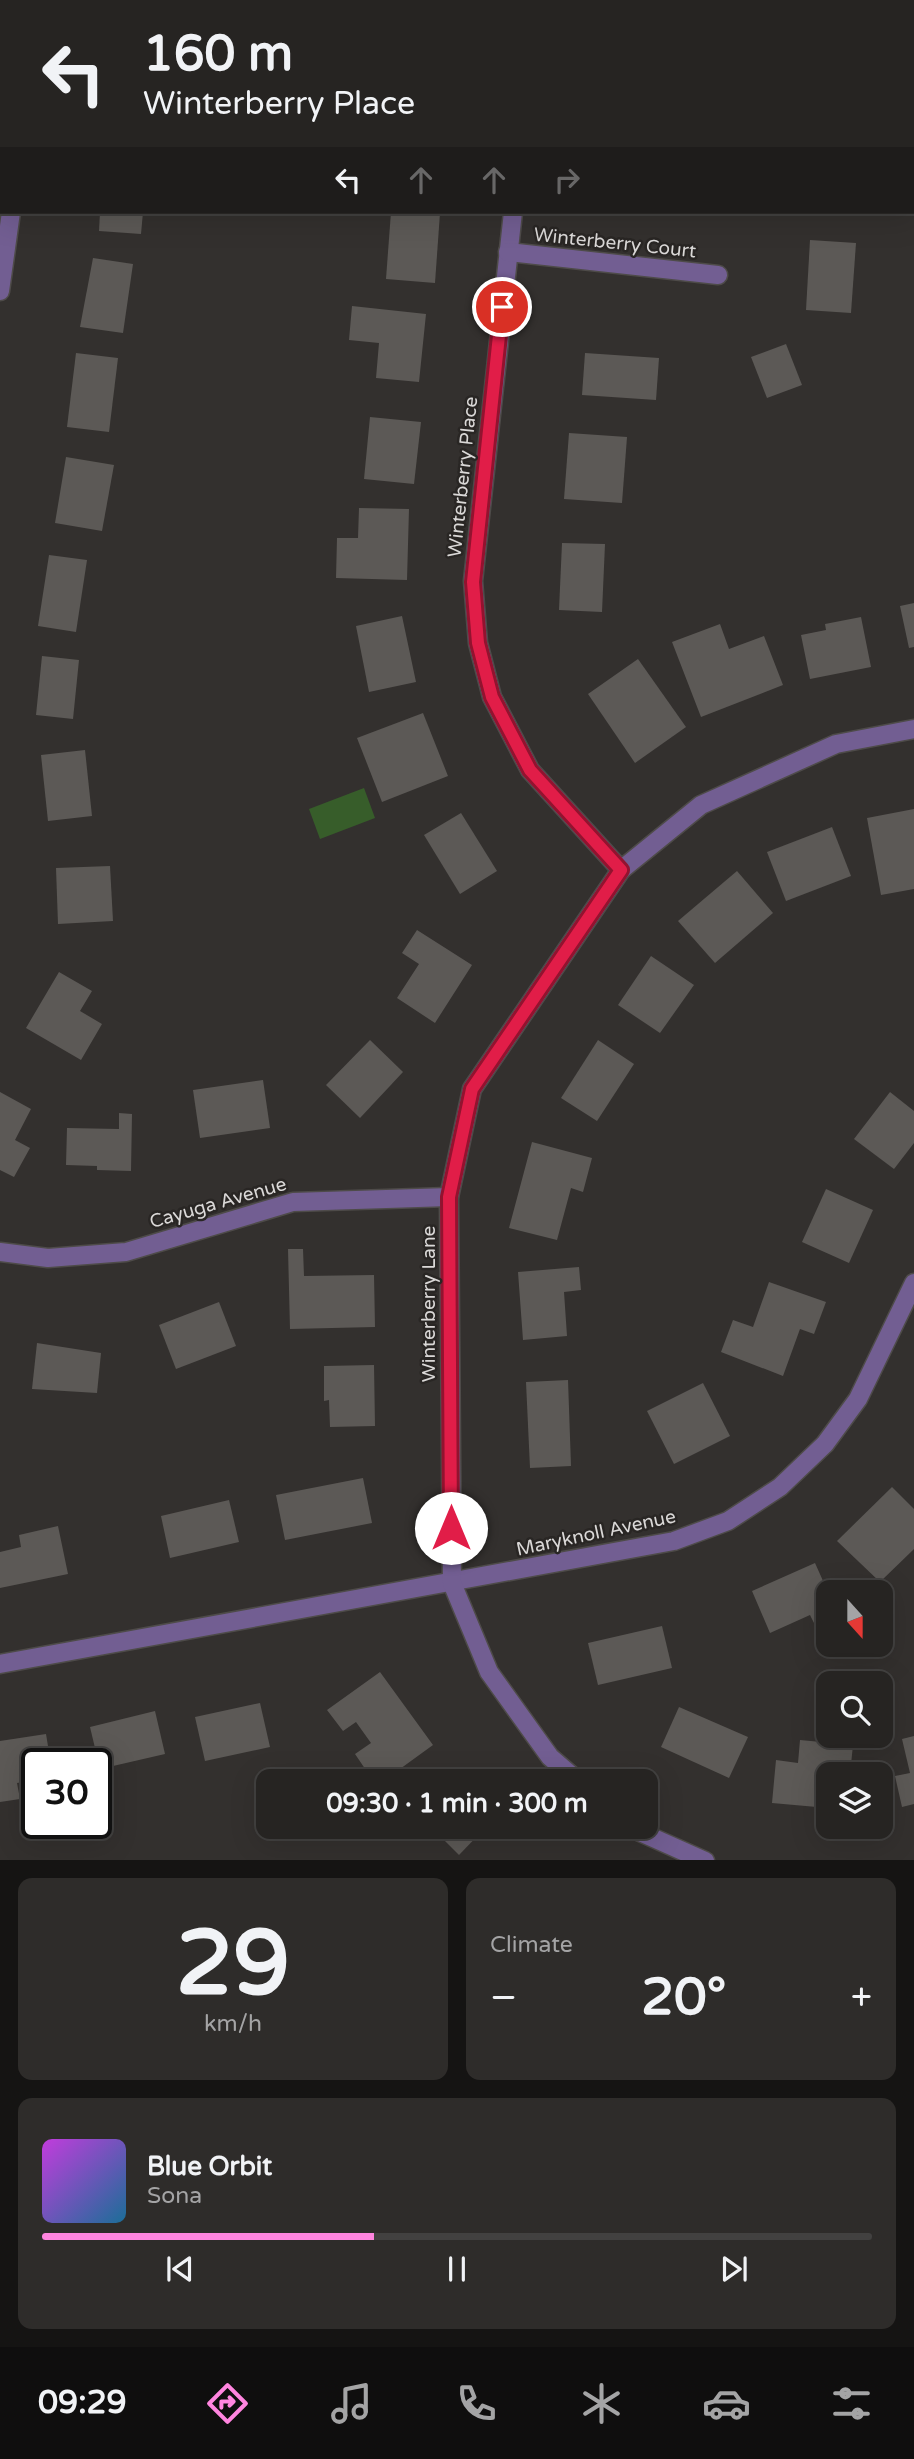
<!DOCTYPE html>
<html lang="en">
<head>
<meta charset="utf-8">
<style>
	body { margin:0; font-family:"Varela Round",sans-serif; background:#2e2c2a; color:#f1f3f6; height:100vh; display:flex; flex-direction:column; font-size:26px; white-space:nowrap }
	* { box-sizing:border-box; margin:0 }
	p { font-size:23px; color:#a4a4a5 }
	.icon { flex:none; width:38px; height:38px; fill:none; stroke:currentColor; stroke-width:2; stroke-linecap:round; stroke-linejoin:round }
	.map { position:relative; height:1860px; overflow:hidden }
	.drawer { display:flex; flex-direction:column; gap:18px; padding:18px; background:#151413; flex:1 }
	.drawer>* { flex:none }
	.top-card { position:absolute; left:0px; top:0px; width:915px; height:214px; box-shadow:0 7px 28px #0002,0 0 0 2px #424140; background:#262422; color:#f1f3f6; overflow:hidden }
	.needle { width:46px; rotate:159deg }
	.tools { position:absolute; left:816px; top:1580px; display:grid; gap:14px }
	.tools a { display:grid; place-items:center; width:77px; height:77px; border-radius:14px; background:#262422; box-shadow:0 7px 28px #0002,0 0 0 2px #424140; font-size:35px }
	.speed { position:absolute; left:21px; top:1748px; display:flex; gap:14px; font-size:35px; font-weight:700; text-align:center }
	.speed>* { display:grid; place-content:center; width:91px; height:91px; border-radius:50%; background:#262422; box-shadow:0 7px 28px #0002,0 0 0 2px #424140; line-height:1 }
	.speed .limit { border:4px solid #111; border-radius:10px; background:#fff; color:#111 }
	.pin { position:absolute; display:grid; place-items:center; width:60px; height:60px; color:#fff; margin:-30px; border:4px solid #fff; border-radius:50%; box-shadow:0 2px 7px #0007 }
	.me { position:absolute; width:77px; margin:-38px; rotate:0deg; stroke-linejoin:round; filter:drop-shadow(0 0 5px #0008) }
	.turn { display:flex; align-items:center; gap:24px; height:147px; padding:0 28px; font-size:32px }
	.turn .icon { width:91px; height:91px; stroke-width:2.5 }
	.turn b { display:block; font-size:49px; line-height:60px }
	.lanes { display:flex; align-items:center; height:66px; padding:0 28px; background:#0003; justify-content:center; gap:35px; direction:ltr }
	.lanes .off { opacity:.35 }
	.big { font-size:52px; font-weight:700; line-height:1.1 }
	.drawer .tile { flex:1; display:flex; flex-direction:column; justify-content:center; gap:10px; min-width:0; padding:0 24px; border-radius:14px; background:#2e2c2a }
	.drawer .dial { align-items:center; gap:0 }
	.dial b { font-size:91px; line-height:1 }
	.song { display:flex; align-items:center; gap:21px }
	.cover { width:84px; height:84px; border-radius:10px; background:linear-gradient(135deg,hsl(290 70% 55%),hsl(200 70% 35%)) }
	.played { height:7px; border-radius:4px; background:linear-gradient(90deg,#ff85df 40%,#424140 40%) }
	.keys { display:flex; justify-content:space-around; direction:ltr }
	.heat { display:flex; justify-content:space-between; align-items:center; font-size:38px; direction:ltr }
	.drawer .tiles { flex:1; display:grid; gap:18px; grid-template-columns:1fr 1fr }
	.tile:last-child { grid-column:span 2 }
	.trip { position:absolute; left:256px; top:1769px; width:402px; height:70px; border-radius:14px; background:#262422; box-shadow:0 7px 28px #0002,0 0 0 2px #424140; font-weight:700; line-height:70px; text-align:center }
	.tab-bar { display:flex; height:112px; justify-content:space-around; align-items:center; background:#0f0e0e; color:#a4a4a5 }
	.tab-bar .icon { width:49px; height:49px }
	.tab-bar .current { color:#ff85df }
	.tab-bar b { font-size:32px; color:#f1f3f6 }
	.map>svg:first-child { display:block }
	.green { fill:#375d2a }
	.building { fill:#5c5956 }
	.lines { fill:none; stroke-linecap:round; stroke-linejoin:round }
	.minor-casing { stroke:#4e4b49; stroke-width:21 }
	.minor { stroke:#725e92; stroke-width:18 }
	.route-casing { stroke:#92132f; stroke-width:18 }
	.route { stroke:#e11d48; stroke-width:12 }
	.labels { text-anchor:middle; dominant-baseline:central; stroke-width:5; stroke-linejoin:round; paint-order:stroke }
	.street-label { font-size:19px; fill:#dad8d7; stroke:#292624 }
</style>
</head>
<body>
<div class="map">
<svg width="914" height="1861" viewBox="0 0 914 1861">
	<rect width="100%" height="100%" fill="#33302e"/>
	<path class="green" d="M364,788L375,818L320,839L309,809Z"/>
	<g class="building">
		<path d="M100,212H143L141,234L99,231Z"/>
		<path d="M391,212L440,213L435,283L386,279Z"/>
		<path d="M810,240L856,243L851,313L806,310Z"/>
		<path d="M93,258L133,264L123,333L80,327Z"/>
		<path d="M352,306L426,314L419,382L376,378L379,343L349,340Z"/>
		<path d="M786,344L802,385L767,398L751,357Z"/>
		<path d="M76,353L118,358L109,432L67,427Z"/>
		<path d="M585,353L659,358L656,400L582,395Z"/>
		<path d="M370,417L421,422L414,484L364,479Z"/>
		<path d="M569,433L627,437L622,503L564,499Z"/>
		<path d="M66,457L114,465L102,531L55,523Z"/>
		<path d="M359,508L409,509L407,580L336,578L337,538H358Z"/>
		<path d="M562,543L605,544L602,612L559,610Z"/>
		<path d="M49,555L87,560L76,632L38,626Z"/>
		<path d="M914,603V647L909,648L900,606Z"/>
		<path d="M402,616L416,682L369,692L356,626Z"/>
		<path d="M861,617L871,667L810,679L801,635L826,630L825,624Z"/>
		<path d="M720,624L729,649L764,636L783,685L701,717L672,642Z"/>
		<path d="M42,656L79,660L73,719L36,715Z"/>
		<path d="M638,659L686,727L635,763L588,694Z"/>
		<path d="M423,713L448,776L382,802L357,738Z"/>
		<path d="M85,750L92,816L48,821L41,755Z"/>
		<path d="M914,809V889L881,895L867,818Z"/>
		<path d="M461,813L497,871L460,894L424,835Z"/>
		<path d="M832,827L851,876L786,901L767,852Z"/>
		<path d="M110,866L113,921L58,924L56,868Z"/>
		<path d="M737,871L773,913L715,963L678,921Z"/>
		<path d="M417,930L472,965L435,1023L397,998L419,964L402,953Z"/>
		<path d="M651,956L694,985L660,1033L618,1005Z"/>
		<path d="M59,972L92,991L80,1011L102,1024L81,1060L26,1028Z"/>
		<path d="M370,1040L403,1072L360,1118L326,1085Z"/>
		<path d="M598,1040L634,1064L597,1121L561,1098Z"/>
		<path d="M263,1080L270,1128L200,1138L193,1090Z"/>
		<path d="M0,1092L31,1109L15,1140L30,1148L14,1177L0,1170Z"/>
		<path d="M890,1092L914,1111V1143L894,1169L854,1139Z"/>
		<path d="M119,1113L132,1114L131,1171L97,1170V1166L66,1165L67,1128L119,1129Z"/>
		<path d="M532,1142L592,1158L583,1192L571,1188L557,1240L509,1228Z"/>
		<path d="M826,1189L873,1210L849,1263L802,1242Z"/>
		<path d="M288,1249H303L304,1276L374,1275L375,1327L290,1329Z"/>
		<path d="M579,1267L581,1290L564,1292L567,1336L523,1340L518,1272Z"/>
		<path d="M769,1282L826,1302L814,1334L800,1329L783,1376L721,1352L733,1320L753,1327Z"/>
		<path d="M219,1302L236,1346L176,1369L159,1325Z"/>
		<path d="M37,1343L101,1353L97,1393L32,1389Z"/>
		<path d="M374,1365L375,1426L330,1427L329,1400L324,1401V1366Z"/>
		<path d="M568,1380L571,1466L530,1468L526,1382Z"/>
		<path d="M703,1383L730,1436L674,1464L647,1411Z"/>
		<path d="M363,1478L372,1523L285,1540L276,1495Z"/>
		<path d="M892,1487L914,1509V1549L880,1582L837,1541Z"/>
		<path d="M229,1500L239,1542L170,1558L161,1516Z"/>
		<path d="M58,1526L68,1574L0,1588V1552L21,1547L19,1535Z"/>
		<path d="M815,1563L828,1592V1625L817,1629L810,1615L770,1633L752,1591Z"/>
		<path d="M662,1626L672,1668L598,1685L588,1643Z"/>
		<path d="M380,1672L433,1745L382,1782H374L355,1754L371,1743L356,1722L343,1731L327,1710Z"/>
		<path d="M260,1703L270,1747L205,1761L195,1717Z"/>
		<path d="M679,1707L748,1737L729,1778L661,1747Z"/>
		<path d="M155,1711L165,1754L100,1769L90,1727Z"/>
		<path d="M46,1734L51,1764H37V1780L17,1783L20,1799L0,1802V1741Z"/>
		<path d="M914,1736V1804L902,1807L895,1776L910,1773L902,1739Z"/>
		<path d="M800,1740L853,1745L850,1774H828V1808L772,1803L776,1760L798,1763Z"/>
		<path d="M431,1827H486L459,1855Z"/>
	</g>
	<g class="lines">
		<g class="minor-casing">
			<g id="minor">
				<path d="M39,2V0"/>
				<path d="M540,2V0"/>
				<path d="M513,212L473,581L478,643L492,697L530,770L621,870"/>
				<path d="M508,252L718,275"/>
				<path d="M0,291L11,212"/>
				<path d="M0,1252L48,1258L126,1252L293,1202L449,1197"/>
				<path d="M0,1664L674,1541L728,1521L780,1487L825,1444L858,1399L914,1283"/>
				<path d="M579,1782L550,1757L489,1672L452,1583L449,1197L472,1089L621,870L701,805L836,744L914,729"/>
				<path d="M634,1827L640,1832L705,1861"/>
			</g>
		</g>
		<use href="#minor" class="minor"/>
	</g>
	<g class="lines">
		<g class="route-casing">
			<path id="route" d="M451,1528L449,1197L472,1089L621,870L530,770L492,697L478,643L473,582L502,307"/>
		</g>
		<use href="#route" class="route"/>
	</g>
	<g class="labels">
		<g class="street-label">
			<text transform="translate(615 243) rotate(6)">Winterberry Court</text>
			<text transform="translate(463 477) rotate(-84)">Winterberry Place</text>
			<text transform="translate(218 1203) rotate(-16)">Cayuga Avenue</text>
			<text transform="translate(429 1304) rotate(-90)">Winterberry Lane</text>
			<text transform="translate(596 1533) rotate(-12)">Maryknoll Avenue</text>
		</g>
	</g>
</svg>
<div class="tools">
<a><svg class="needle" viewBox="-14 -14 28 28"><path d="M0-13l5 13h-10z" fill="#e53935"/><path d="M0 13l5-13h-10z" fill="#a4a4a5"/></svg></a>
<a><svg class="icon" aria-label="search" viewBox="0 0 24 24"><circle cx="10" cy="10" r="6"/><path d="M15 15l6 6"/></svg></a>
<a><svg class="icon" aria-label="layers" viewBox="0 0 24 24"><path d="M12 4l9 5-9 5-9-5zM3 14l9 5 9-5"/></svg></a>
</div>
<div class="speed"><div class="limit">30</div></div>
<div class="pin" style="left:502px;top:307px;background:#d93025"><svg class="icon" aria-label="arrive" viewBox="0 0 24 24"><path d="M6 21V4h12l-3 4 3 4H6"/></svg></div>
<svg class="me" style="left:451px;top:1528px" viewBox="-20 -20 40 40"><circle r="19" fill="#fff"/><path d="M0-13L10 11 0 6-10 11z" fill="#e11d48"/></svg>
<div class="trip">09:30 · 1 min · 300 m</div>
<div class="top-card">
<div class="turn"><svg class="icon" aria-label="left" viewBox="0 0 24 24"><path d="M17 20v-9H6M10 6l-5 5 5 5"/></svg><div><b>160 m</b>Winterberry Place</div></div>
<div class="lanes"><svg class="icon" aria-label="left" viewBox="0 0 24 24"><path d="M17 20v-9H6M10 6l-5 5 5 5"/></svg><svg class="icon off" aria-label="ahead" viewBox="0 0 24 24"><path d="M12 20V5M6 11l6-6 6 6"/></svg><svg class="icon off" aria-label="ahead" viewBox="0 0 24 24"><path d="M12 20V5M6 11l6-6 6 6"/></svg><svg class="icon off" aria-label="right" viewBox="0 0 24 24"><path d="M7 20v-9h11M14 6l5 5-5 5"/></svg></div>
</div>
</div>
<section class="drawer">
<div class="tiles">
<div class="tile dial"><b>29</b><p>km/h</p></div>
<div class="tile"><p>Climate</p>
<div class="heat"><a>−</a><b class="big">20°</b><a>+</a></div>
</div>
<div class="tile">
<div class="song"><i class="cover"></i><div><b>Blue Orbit</b><p>Sona</p></div></div>
<div class="played"></div>
<div class="keys"><svg class="icon" aria-label="previous" viewBox="0 0 24 24"><path d="M18 5L8 12l10 7zM5 5v14"/></svg><svg class="icon" aria-label="pause" viewBox="0 0 24 24"><path d="M8 5v14M16 5v14"/></svg><svg class="icon" aria-label="next" viewBox="0 0 24 24"><path d="M6 5l10 7-10 7zM19 5v14"/></svg></div>
</div>
</div>
</section>
<nav class="tab-bar">
<b>09:29</b>
<svg class="icon current" aria-label="directions" viewBox="0 0 24 24"><path d="M12 3l9 9-9 9-9-9zM9 14v-3h6M13 9l2 2-2 2"/></svg>
<svg class="icon" aria-label="music" viewBox="0 0 24 24"><path d="M9 18V5l10-2v13"/><circle cx="6" cy="18" r="3"/><circle cx="16" cy="16" r="3"/></svg>
<svg class="icon" aria-label="phone" viewBox="0 0 24 24"><path d="M5 4h4l2 5-3 2q2 4 5 5l2-3 5 2v4C11 20 4 13 5 4z"/></svg>
<svg class="icon" aria-label="climate" viewBox="0 0 24 24"><path d="M12 3v18M4 7l16 10M4 17L20 7"/></svg>
<svg class="icon" aria-label="car" viewBox="0 0 24 24"><path d="M5 17H2v-5l4-1 3-4h7l3 4 3 1v5h-3M9 17h6M6 11h13"/><circle cx="7" cy="17" r="2"/><circle cx="17" cy="17" r="2"/></svg>
<svg class="icon" aria-label="filters" viewBox="0 0 24 24"><path d="M4 7h16M4 17h16"/><circle cx="9" cy="7" r="2"/><circle cx="15" cy="17" r="2"/></svg>
</nav>
</body>
</html>
